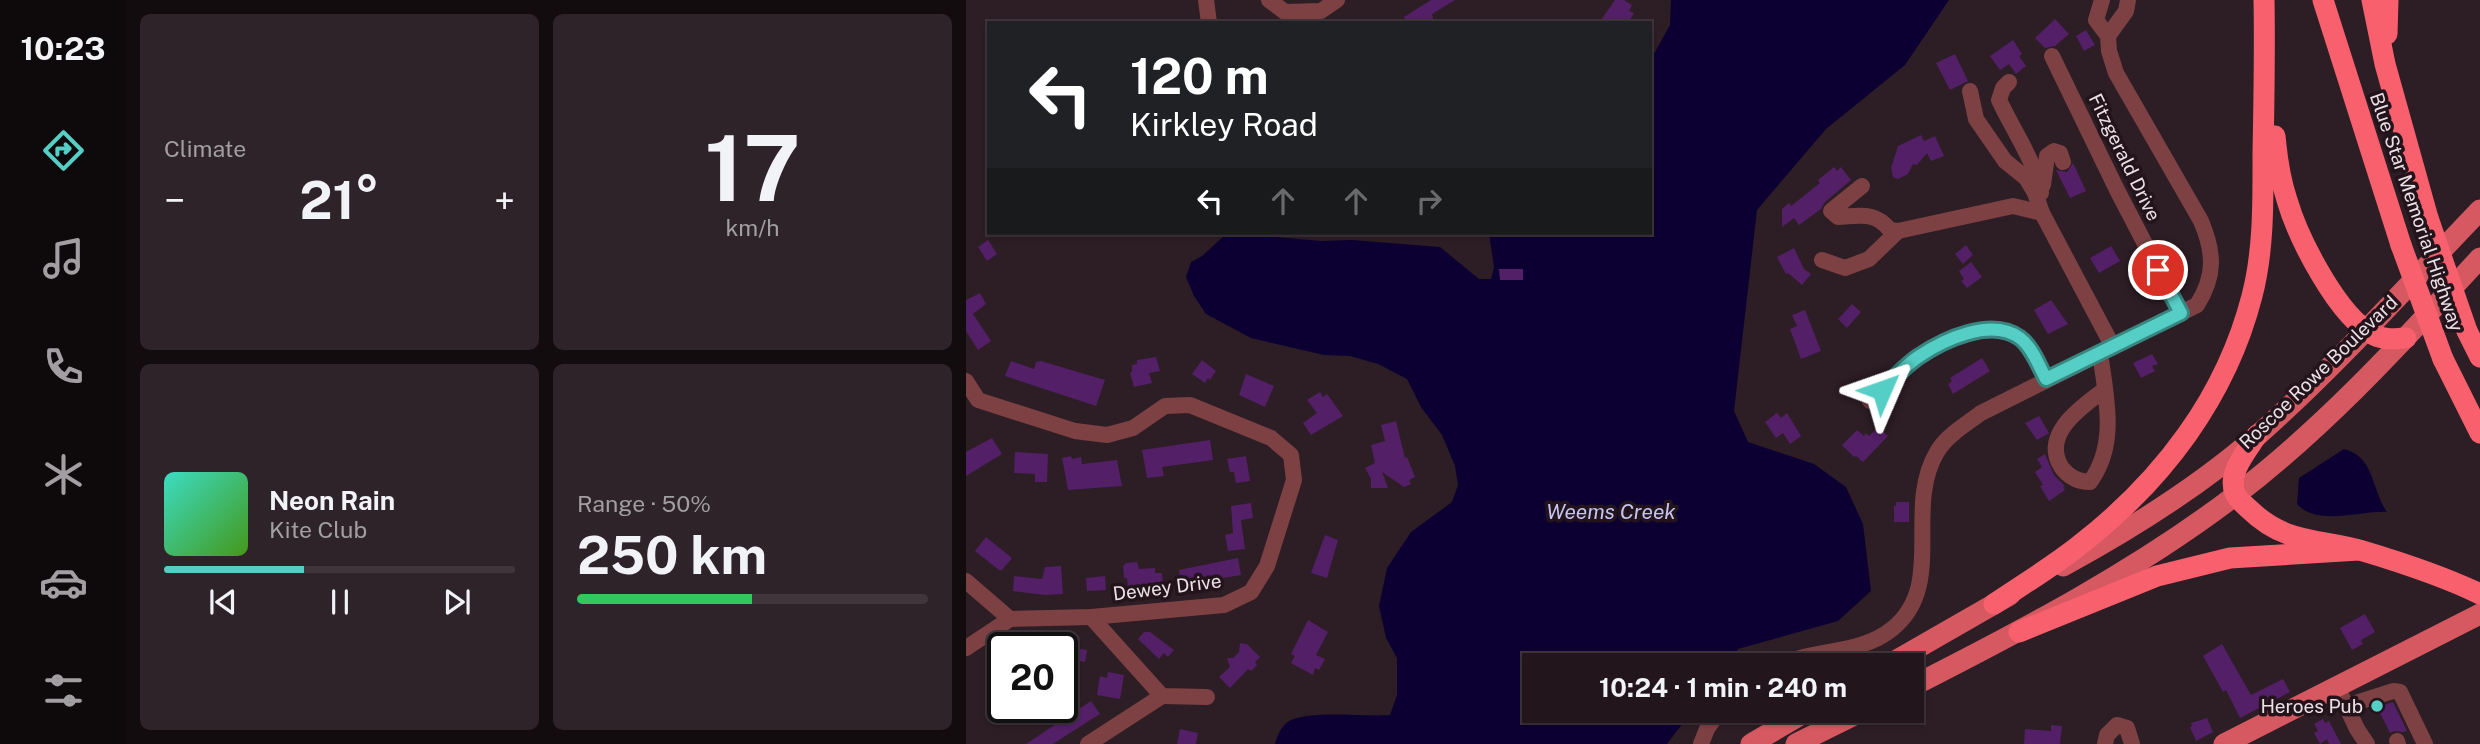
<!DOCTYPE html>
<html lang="en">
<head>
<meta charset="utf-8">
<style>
	body { margin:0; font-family:"Public Sans",sans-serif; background:#2e2329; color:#f1f3f6; height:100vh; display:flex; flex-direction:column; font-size:26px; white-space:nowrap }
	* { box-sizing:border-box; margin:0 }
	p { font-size:23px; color:#a29fa3 }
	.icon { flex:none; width:38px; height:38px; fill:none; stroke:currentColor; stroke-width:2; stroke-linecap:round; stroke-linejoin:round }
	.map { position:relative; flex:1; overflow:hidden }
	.side { display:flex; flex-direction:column; gap:14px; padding:14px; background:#130c0f; width:840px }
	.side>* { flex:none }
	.guide { position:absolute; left:21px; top:21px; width:665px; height:214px; border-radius:0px; box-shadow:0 2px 5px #0004,0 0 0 2px #3f353b; background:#202124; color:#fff; overflow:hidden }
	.speed { position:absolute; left:21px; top:632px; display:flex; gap:14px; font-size:35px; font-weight:700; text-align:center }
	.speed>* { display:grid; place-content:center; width:91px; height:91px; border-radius:50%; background:#22161c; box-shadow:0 2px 5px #0004,0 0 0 2px #3f353b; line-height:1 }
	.speed .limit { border:4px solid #111; border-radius:10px; background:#fff; color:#111 }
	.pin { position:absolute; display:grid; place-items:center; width:60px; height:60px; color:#fff; margin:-30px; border:4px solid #fff; border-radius:50%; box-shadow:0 2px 7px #0007 }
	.me { position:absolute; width:77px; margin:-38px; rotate:47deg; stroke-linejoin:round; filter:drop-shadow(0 0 5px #0008) }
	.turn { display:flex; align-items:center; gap:24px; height:147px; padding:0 28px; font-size:32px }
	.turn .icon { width:91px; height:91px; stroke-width:2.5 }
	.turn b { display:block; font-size:49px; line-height:60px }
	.lanes { display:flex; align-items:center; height:66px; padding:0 28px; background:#0003; justify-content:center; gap:35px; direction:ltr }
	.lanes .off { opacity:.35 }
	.big { font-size:52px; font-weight:700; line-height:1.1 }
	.side .tile { flex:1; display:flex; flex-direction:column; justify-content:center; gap:10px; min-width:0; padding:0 24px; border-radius:10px; background:#2e2329 }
	.side .dial { align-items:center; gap:0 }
	.dial b { font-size:91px; line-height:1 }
	.song { display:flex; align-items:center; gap:21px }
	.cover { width:84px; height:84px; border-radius:10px; background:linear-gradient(135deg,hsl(170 70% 55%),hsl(100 70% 35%)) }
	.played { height:7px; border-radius:4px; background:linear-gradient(90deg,#55cec5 40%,#3f353b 40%) }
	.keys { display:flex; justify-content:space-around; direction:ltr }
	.heat { display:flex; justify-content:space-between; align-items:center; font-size:38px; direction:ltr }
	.charge { height:10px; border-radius:5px; background:linear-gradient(90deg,#34c759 50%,#3f353b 0) }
	.side .tiles { flex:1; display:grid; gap:14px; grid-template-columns:repeat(2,1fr) }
	.trip { position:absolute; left:556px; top:653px; width:402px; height:70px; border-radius:0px; background:#22161c; box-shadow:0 2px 5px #0004,0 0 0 2px #3f353b; font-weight:700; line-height:70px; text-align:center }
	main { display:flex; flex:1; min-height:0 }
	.tabs { display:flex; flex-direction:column; width:126px; justify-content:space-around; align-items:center; background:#0e090b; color:#a29fa3 }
	.tabs .icon { width:49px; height:49px }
	.tabs .active { color:#55cec5 }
	.tabs b { font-size:32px; color:#f1f3f6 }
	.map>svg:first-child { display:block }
	.water { fill:#0c0033 }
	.building { fill:#531f67 }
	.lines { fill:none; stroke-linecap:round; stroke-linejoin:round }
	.minor { stroke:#7d4143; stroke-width:16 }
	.major { stroke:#d65861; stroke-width:21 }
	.highway { stroke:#f9606d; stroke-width:21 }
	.highway-bridge { stroke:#f9606d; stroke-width:21 }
	.route-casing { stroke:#378680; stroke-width:18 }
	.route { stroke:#55cec5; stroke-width:12 }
	.poi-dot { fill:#55cec5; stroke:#23141c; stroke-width:2.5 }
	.labels { text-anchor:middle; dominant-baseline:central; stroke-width:7; stroke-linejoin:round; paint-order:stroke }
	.street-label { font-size:19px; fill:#ece1e6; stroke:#23141c }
	.poi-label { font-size:19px; fill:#ece1e6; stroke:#23141c; text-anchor:end }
	.water-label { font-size:21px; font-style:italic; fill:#c4c5f2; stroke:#23141c }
</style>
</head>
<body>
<main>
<nav class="tabs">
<b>10:23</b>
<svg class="icon active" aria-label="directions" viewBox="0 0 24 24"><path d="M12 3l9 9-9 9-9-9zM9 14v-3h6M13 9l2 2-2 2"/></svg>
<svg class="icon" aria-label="music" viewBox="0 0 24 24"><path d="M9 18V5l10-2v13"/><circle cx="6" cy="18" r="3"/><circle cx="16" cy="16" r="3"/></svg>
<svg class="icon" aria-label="phone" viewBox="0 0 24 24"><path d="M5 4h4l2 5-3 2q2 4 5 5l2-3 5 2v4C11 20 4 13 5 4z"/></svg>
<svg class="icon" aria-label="climate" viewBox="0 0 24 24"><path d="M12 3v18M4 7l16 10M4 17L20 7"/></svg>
<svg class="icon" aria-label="car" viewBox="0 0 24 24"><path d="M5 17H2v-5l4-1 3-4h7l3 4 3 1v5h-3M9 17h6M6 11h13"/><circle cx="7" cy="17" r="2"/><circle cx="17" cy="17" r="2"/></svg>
<svg class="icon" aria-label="filters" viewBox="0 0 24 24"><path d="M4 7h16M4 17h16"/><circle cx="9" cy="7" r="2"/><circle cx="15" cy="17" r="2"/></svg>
</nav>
<section class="side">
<div class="tiles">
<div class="tile"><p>Climate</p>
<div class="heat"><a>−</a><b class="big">21°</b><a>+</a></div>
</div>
<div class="tile dial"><b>17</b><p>km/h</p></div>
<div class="tile">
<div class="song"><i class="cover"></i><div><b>Neon Rain</b><p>Kite Club</p></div></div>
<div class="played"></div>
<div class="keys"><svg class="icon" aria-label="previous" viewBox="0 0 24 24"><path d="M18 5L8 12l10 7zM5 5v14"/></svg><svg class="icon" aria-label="pause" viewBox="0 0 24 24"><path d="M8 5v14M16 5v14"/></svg><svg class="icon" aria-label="next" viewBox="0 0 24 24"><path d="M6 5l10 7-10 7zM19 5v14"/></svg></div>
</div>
<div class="tile"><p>Range · 50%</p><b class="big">250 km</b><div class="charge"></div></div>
</div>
</section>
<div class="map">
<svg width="1514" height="744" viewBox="0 0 1514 744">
	<rect width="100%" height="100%" fill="#2d1d25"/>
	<g class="water">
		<path d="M705,0H983L939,65L860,129L791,210L768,411L782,442L848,464L880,487L897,524L905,591L872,621L772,649L760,665H569V710L726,711L701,744H309C311,736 316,725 323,721C345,710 397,717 424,715L431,695V658L420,638L413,606L421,568L445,532L486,502L492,485L489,466L476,435L455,407L441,379L412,364L384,356L358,355L285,338L240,314L228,296L220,277L225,262L236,256L258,236L287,235L355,241L386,240L474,247L513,279H525L528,267L523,233H684V61L704,25Z"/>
		<path d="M1378,449C1409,457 1405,489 1421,512C1395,510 1352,527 1331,504L1333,478Z"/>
	</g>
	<g class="building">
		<path d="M465,0H489L466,14L468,23H441L438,17Z"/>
		<path d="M649,0H658L666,5L663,11L668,13L662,23H633Z"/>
		<path d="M1089,19L1103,34L1089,46L1079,48L1069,38Z"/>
		<path d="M1120,30L1129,45L1118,51L1110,36Z"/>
		<path d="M1047,40L1056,54L1053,56L1060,66L1050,74L1043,64L1034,70L1024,56Z"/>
		<path d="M989,54L1002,81L984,90L970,63Z"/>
		<path d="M955,135L958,141L969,136L978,156L965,161L961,153L951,165L947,164L942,174L932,179L927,177L925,168L932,146Z"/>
		<path d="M1107,163L1120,191L1104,198L1090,170L1101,172Z"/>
		<path d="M868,167L871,171L875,167L885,180L858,203L855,209L833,225L828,218L816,227V209L823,203L825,206L854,183L852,180Z"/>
		<path d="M22,240L31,254L21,261L12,247Z"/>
		<path d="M1000,245L1007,255L997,264L989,254Z"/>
		<path d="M1145,246L1154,261L1133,273L1124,258Z"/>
		<path d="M828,248L838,269L845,274L836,285L822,273L820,274L811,257Z"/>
		<path d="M1005,262L1016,277L1001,288L995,281L998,279L993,271Z"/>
		<path d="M533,269H557V280H534Z"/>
		<path d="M14,293L20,304L7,314L25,341L12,350L0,331V300Z"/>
		<path d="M1085,300L1102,324L1082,334L1068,310Z"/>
		<path d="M886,304L895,312L881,328L872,319Z"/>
		<path d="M839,310L855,351L835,359L824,329L831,326L826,315Z"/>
		<path d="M1186,354L1192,364L1186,366L1189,371L1175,378L1167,363Z"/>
		<path d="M190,357L194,371L183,373L186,383L168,387L164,373L166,372V365L171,364V360Z"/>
		<path d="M1016,358L1024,371L987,394L982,384L986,381L984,378Z"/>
		<path d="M236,360L250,371L244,380L242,378L239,383L226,374Z"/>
		<path d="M45,361L68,369L70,362L75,361L139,380L130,406L39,376Z"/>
		<path d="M280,374L308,386L299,407L273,395Z"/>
		<path d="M354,392L357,397L361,394L377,416L345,435L337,423L351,413L341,400Z"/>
		<path d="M811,413L815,418L821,413L835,436L824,444L817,433L810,438L799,422Z"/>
		<path d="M1073,416L1083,433L1071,440L1059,423Z"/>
		<path d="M430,421L439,458L441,457L449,477L443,480L445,484L438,487L416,472L422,488H405V479L399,468L409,463L405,445L419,441L415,425Z"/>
		<path d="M912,427L922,436L897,462L890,456L888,457L876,445L891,430L898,436L900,433L903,436Z"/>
		<path d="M26,438L36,454L0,476V452Z"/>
		<path d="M244,440L247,460L196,467L198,476L181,478L176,450Z"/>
		<path d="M49,452L82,454L81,482H69V474L48,473Z"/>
		<path d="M1079,454L1088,475L1099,486L1097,487L1099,490L1083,501L1074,486L1077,485L1069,472L1076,467L1071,459Z"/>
		<path d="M105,456L106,459L115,457L116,464L151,460L156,486L102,490L96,458Z"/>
		<path d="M280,456L284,481L270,483L268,472H264L261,459Z"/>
		<path d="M930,502H943V522H928V506H930Z"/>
		<path d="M285,503L287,518L275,520L279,549L262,551L259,535L267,533L265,506Z"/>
		<path d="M359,535L372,540L361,578L345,573Z"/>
		<path d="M20,537L46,558L36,570H33L9,551Z"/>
		<path d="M272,558L275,575L215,585L213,570Z"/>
		<path d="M171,562L173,569L189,568V573H196L197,586H190V588L162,590L161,578H158L157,566L160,563Z"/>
		<path d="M95,566L97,594L79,595L47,591L48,576L76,579L79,567Z"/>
		<path d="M139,576L140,590L121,591L120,578Z"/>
		<path d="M1399,614L1409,632L1395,640L1397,644L1386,650L1374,628Z"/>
		<path d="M342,620L362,632L350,655L359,659L353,670L349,668L347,675L325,663L329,656L325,654Z"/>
		<path d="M178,632H184L208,650L202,657L198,653L193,659L172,639Z"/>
		<path d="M274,643L281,644L294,657L289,662L291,665L285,671L282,669L264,688L253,677L264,667L261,658H267L273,652Z"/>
		<path d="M1256,644L1285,695L1317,679L1324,692L1274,718L1260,690L1257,692L1237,656Z"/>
		<path d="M96,646L121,650L119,662L103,659L100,673L96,672Z"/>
		<path d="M37,661V678L27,684L21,675L26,671L25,669Z"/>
		<path d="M142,672L158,675L154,699L131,695L134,676L141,678Z"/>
		<path d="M125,701L134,714L107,731L87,744H60Z"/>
		<path d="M1427,702L1441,731L1437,732L1428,731L1424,733L1414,713L1404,710Z"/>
		<path d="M1241,718L1247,732L1230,741L1224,727L1226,726L1225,723Z"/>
		<path d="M1357,719L1359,723L1363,721L1375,744H1363L1361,739L1354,744L1348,733L1352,731L1348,724Z"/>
		<path d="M1085,725L1096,726L1094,744H1058L1059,729L1085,731Z"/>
		<path d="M214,729L232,733L230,744H211Z"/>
	</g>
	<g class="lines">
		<g class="minor">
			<path d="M240,0L243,23"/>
			<path d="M303,0L319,12L355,11L371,0"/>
			<path d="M1142,36L1160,11L1162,0"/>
			<path d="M1086,56L1151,190L1215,313"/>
			<path d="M1043,82L1037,88L1033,100C1048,132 1068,159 1075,193"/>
			<path d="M1004,91L1010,119L1039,161L1060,178L1069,193L1076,213"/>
			<path d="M1077,185L1081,156L1088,151L1094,153L1097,162"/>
			<path d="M896,186L865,211L872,217C894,216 909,211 924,230L932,231"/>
			<path d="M856,260L879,268L903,259L932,231L1047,206L1076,213L1147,347"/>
			<path d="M1134,353C1140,397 1152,444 1124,482C1113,482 1103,477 1096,468C1074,435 1115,407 1138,390"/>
			<path d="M0,381L12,400L109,431L141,435L167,428L199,406L224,405L305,438L325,455L328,480L301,566L285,592L258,605L125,617L44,619L0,648"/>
			<path d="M904,401C919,387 935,369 952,357C977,340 1026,317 1054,338C1066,347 1073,366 1080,379"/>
			<path d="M0,581L44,619"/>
			<path d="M125,617L196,696L241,697"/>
			<path d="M814,665C850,648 894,655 926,629C981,585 937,509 971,452C980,436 1000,424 1015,413L1231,305C1250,275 1248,252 1235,221L1150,73L1143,51L1142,36L1130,20L1136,0"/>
			<path d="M1376,697L1391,729L1401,744"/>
			<path d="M1380,706L1427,691L1434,692L1459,744"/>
			<path d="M1431,741L1432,744"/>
			<path d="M122,744L196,696"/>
			<path d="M735,744L741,729L754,710"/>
			<path d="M1139,744L1141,735L1151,725L1161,728L1166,744"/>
		</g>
		<g class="major">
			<path d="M1097,566C1165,529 1234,486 1292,435C1370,366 1442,285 1514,210"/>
			<path d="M922,665L1044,595"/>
			<path d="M947,686C1057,630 1172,570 1271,494C1361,425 1437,341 1514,258"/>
			<path d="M785,744L843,710"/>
			<path d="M830,744L898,710"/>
			<path d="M1258,744L1514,614"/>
		</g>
		<g class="highway">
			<path d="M1357,0L1435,245"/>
			<path d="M1406,0L1419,64L1462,218"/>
			<path d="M1421,34L1422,0"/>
			<path d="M1309,136C1311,158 1314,179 1321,200C1332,238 1372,317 1408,335C1418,340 1429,339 1440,338"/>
			<path d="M1501,331L1514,357"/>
			<path d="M1477,359L1514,433"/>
			<path d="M1291,435C1281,451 1261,473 1269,493C1271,499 1279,505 1283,509C1320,545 1353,538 1397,551C1437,563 1477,576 1514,594"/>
			<path d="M1028,604C1057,584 1088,566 1115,544C1197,480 1260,397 1286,296C1298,250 1297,201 1297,154C1298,102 1299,51 1298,0"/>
			<path d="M1053,632L1191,576L1264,558L1393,550"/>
		</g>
		<g class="highway-bridge">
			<path d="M1462,218L1501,331"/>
			<path d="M1435,245L1477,359"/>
		</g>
	</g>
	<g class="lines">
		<g class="route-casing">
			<path id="route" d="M916,390C927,379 939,366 952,357C977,340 1025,317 1054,338C1066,347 1073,366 1080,379L1215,313L1192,270"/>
		</g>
		<use href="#route" class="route"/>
	</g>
	<circle class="poi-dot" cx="1411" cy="706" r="7"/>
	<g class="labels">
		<g class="street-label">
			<text transform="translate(1159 157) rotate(64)">Fitzgerald Drive</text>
			<text transform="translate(1451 212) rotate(71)">Blue Star Memorial Highway</text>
			<text transform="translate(1352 372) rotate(-44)">Roscoe Rowe Boulevard</text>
			<text transform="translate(201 587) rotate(-7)">Dewey Drive</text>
		</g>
		<g class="poi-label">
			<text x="1397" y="706">Heroes Pub</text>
		</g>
		<g class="water-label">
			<text x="645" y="511">Weems Creek</text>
		</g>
	</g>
</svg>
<div class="speed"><div class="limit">20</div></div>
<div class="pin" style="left:1192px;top:270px;background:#d93025"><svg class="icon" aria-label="arrive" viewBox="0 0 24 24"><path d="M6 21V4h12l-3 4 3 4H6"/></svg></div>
<svg class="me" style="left:916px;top:390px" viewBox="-20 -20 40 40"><path d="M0-17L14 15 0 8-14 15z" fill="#55cec5" stroke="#fff" stroke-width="4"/></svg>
<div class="trip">10:24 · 1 min · 240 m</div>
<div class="guide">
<div class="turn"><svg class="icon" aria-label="left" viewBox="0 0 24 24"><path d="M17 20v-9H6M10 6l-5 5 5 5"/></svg><div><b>120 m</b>Kirkley Road</div></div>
<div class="lanes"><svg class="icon" aria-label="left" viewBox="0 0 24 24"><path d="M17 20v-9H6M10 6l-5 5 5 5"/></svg><svg class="icon off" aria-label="ahead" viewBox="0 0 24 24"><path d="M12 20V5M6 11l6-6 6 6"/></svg><svg class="icon off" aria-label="ahead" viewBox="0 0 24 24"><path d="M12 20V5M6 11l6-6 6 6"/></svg><svg class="icon off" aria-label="right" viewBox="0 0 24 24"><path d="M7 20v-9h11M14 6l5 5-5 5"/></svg></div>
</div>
</div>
</main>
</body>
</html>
